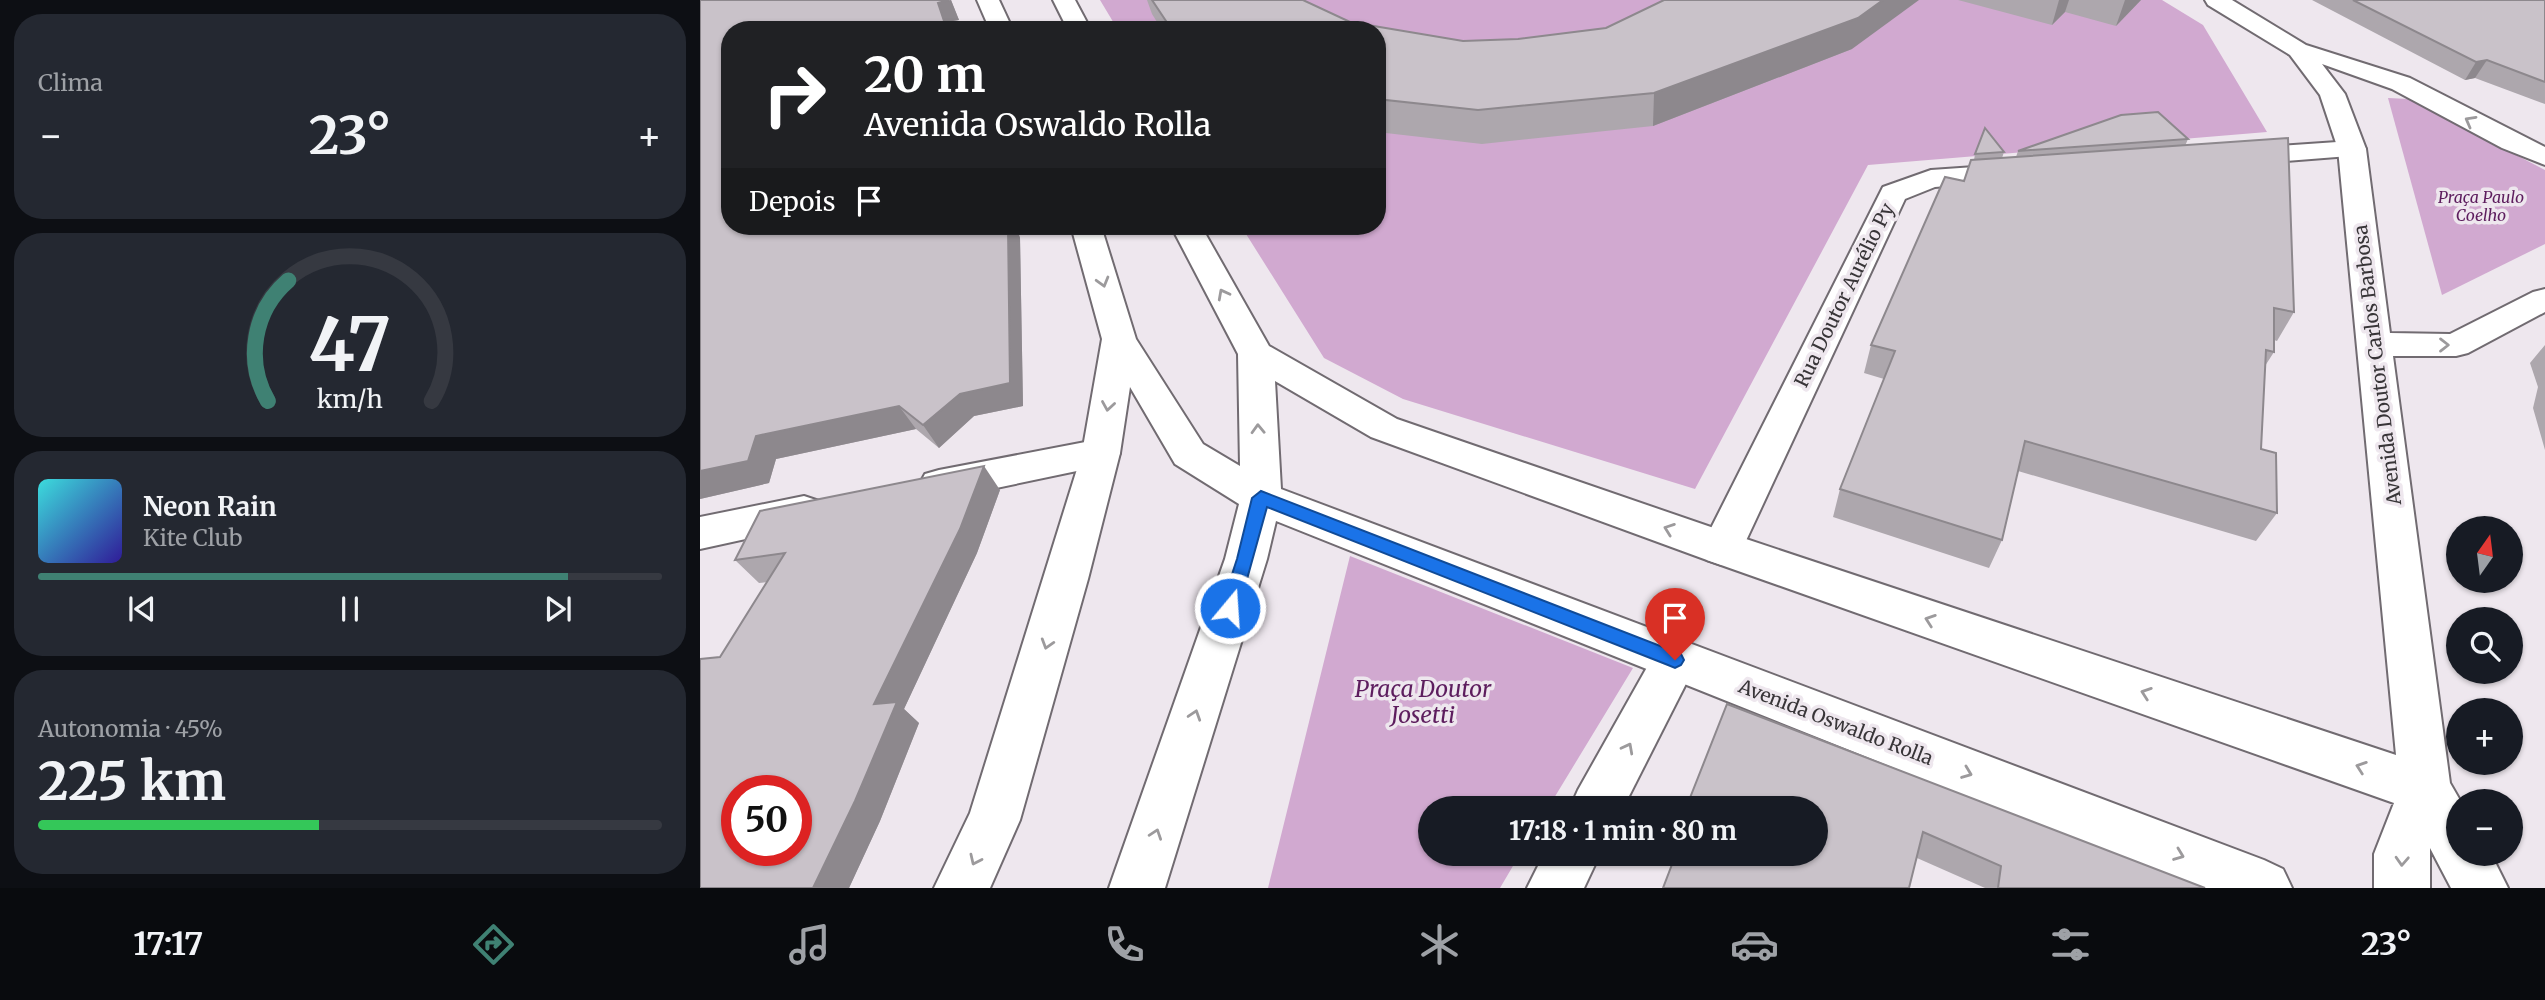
<!DOCTYPE html>
<html lang="pt">
<head>
<meta charset="utf-8">
<style>
	body { margin:0; font-family:Merriweather,serif; background:#242831; color:#f1f3f6; height:100vh; display:flex; flex-direction:column; font-size:26px; white-space:nowrap }
	* { box-sizing:border-box; margin:0 }
	p { font-size:23px; color:#9ea1a6 }
	.icon { flex:none; width:38px; height:38px; fill:none; stroke:currentColor; stroke-width:2; stroke-linecap:round; stroke-linejoin:round }
	.map { position:relative; flex:1; overflow:hidden }
	.sheet { display:flex; flex-direction:column; gap:14px; padding:14px; background:#0d0f14; width:700px }
	.sheet>* { flex:none }
	.banner { position:absolute; left:21px; top:21px; width:665px; height:214px; border-radius:28px; box-shadow:0 2px 5px #0004; background:#202124; color:#fff; overflow:hidden }
	.needle { width:46px; rotate:14deg }
	.tools { position:absolute; left:1746px; top:516px; display:grid; gap:14px }
	.tools a { display:grid; place-items:center; width:77px; height:77px; border-radius:50%; background:#171b24; box-shadow:0 2px 5px #0004; font-size:35px }
	.speed { position:absolute; left:21px; top:775px; display:flex; gap:14px; font-size:35px; font-weight:700; text-align:center }
	.speed>* { display:grid; place-content:center; width:91px; height:91px; border-radius:50%; background:#171b24; box-shadow:0 2px 5px #0004; line-height:1 }
	.speed .limit { border:10px solid #d22; background:#fff; color:#111 }
	.pin { position:absolute; display:grid; place-items:center; width:60px; height:60px; color:#fff; margin:-72px -30px; border-radius:50% 50% 50% 0; rotate:-45deg; box-shadow:0 0 7px #0007 }
	.pin .icon { rotate:45deg }
	.me { position:absolute; width:77px; margin:-38px; rotate:18deg; stroke-linejoin:round; filter:drop-shadow(0 0 5px #0008) }
	.turn { display:flex; align-items:center; gap:24px; height:147px; padding:0 28px; font-size:32px }
	.turn .icon { width:91px; height:91px; stroke-width:2.5 }
	.turn b { display:block; font-size:49px; line-height:60px }
	.then { display:flex; align-items:center; height:66px; padding:0 28px; background:#0003; gap:14px; font-size:26px }
	.big { font-size:52px; font-weight:700; line-height:1.1 }
	.sheet .widget { flex:1; display:flex; flex-direction:column; justify-content:center; gap:10px; min-width:0; padding:0 24px; border-radius:28px; background:#242831 }
	.sheet .dial { align-items:center; gap:0 }
	.dial svg { height:182px; overflow:visible; fill:none; stroke:#363941; stroke-width:7; stroke-linecap:round; text-anchor:middle }
	.dial text { fill:#f1f3f6; stroke:none }
	.song { display:flex; align-items:center; gap:21px }
	.cover { width:84px; height:84px; border-radius:10px; background:linear-gradient(135deg,hsl(180 70% 55%),hsl(250 70% 35%)) }
	.played { height:7px; border-radius:4px; background:linear-gradient(90deg,#3f8173 85%,#363941 85%) }
	.keys { display:flex; justify-content:space-around; direction:ltr }
	.heat { display:flex; justify-content:space-between; align-items:center; font-size:38px; direction:ltr }
	.charge { height:10px; border-radius:5px; background:linear-gradient(90deg,#34c759 45%,#363941 0) }
	.trip { position:absolute; left:718px; top:796px; width:410px; height:70px; border-radius:35px; background:#171b24; box-shadow:0 2px 5px #0004; font-weight:700; line-height:70px; text-align:center }
	.menu { display:flex; height:112px; justify-content:space-around; align-items:center; background:#090b0e; color:#9ea1a6 }
	.menu .icon { width:49px; height:49px }
	.menu .selected { color:#3f8173 }
	.menu b { font-size:32px; color:#f1f3f6 }
	main { display:flex; flex:1; min-height:0 }
	.map>svg:first-child { display:block }
	.green { fill:#d1a9d0 }
	.lines { fill:none; stroke-linecap:round; stroke-linejoin:round }
	.street-casing { stroke:#716b71; stroke-width:4 }
	.secondary-casing { stroke:#716b71; stroke-width:4 }
	.street { fill:#fff; fill-rule:evenodd }
	.secondary { fill:#fff; fill-rule:evenodd }
	.wall { fill:#ada7ad }
	.shaded-wall { fill:#8d888d }
	.building { fill:#c9c2c9; stroke:#8d888d; stroke-width:2; fill-rule:evenodd }
	.oneway { stroke:#9c9a9c }
	.route { fill:#1a73e8; stroke:#114b97; stroke-width:2 }
	.labels { text-anchor:middle; dominant-baseline:central; stroke-width:7; stroke-linejoin:round; paint-order:stroke }
	.far-park-label { font-size:16px; font-style:italic; fill:#5d1d5e; stroke:#eee7ee }
	.street-label { font-size:19px; fill:#383538; stroke:#eee7ee }
	.near-park-label { font-size:23px; font-style:italic; fill:#5d1d5e; stroke:#eee7ee }
</style>
</head>
<body>
<main>
<section class="sheet">
<div class="widget"><p>Clima</p>
<div class="heat"><a>−</a><b class="big">23°</b><a>+</a></div>
</div>
<div class="widget dial"><svg viewBox="0 0 100 80">
<path d="M14 69A42 42 0 1 1 86 69"/>
<path d="M14 69A42 42 0 0 1 23 16" stroke="#3f8173"/>
<text x="50" y="56" font-size="32" font-weight="700">47</text>
<text x="50" y="72" font-size="11">km/h</text>
</svg></div>
<div class="widget">
<div class="song"><i class="cover"></i><div><b>Neon Rain</b><p>Kite Club</p></div></div>
<div class="played"></div>
<div class="keys"><svg class="icon" aria-label="previous" viewBox="0 0 24 24"><path d="M18 5L8 12l10 7zM5 5v14"/></svg><svg class="icon" aria-label="pause" viewBox="0 0 24 24"><path d="M8 5v14M16 5v14"/></svg><svg class="icon" aria-label="next" viewBox="0 0 24 24"><path d="M6 5l10 7-10 7zM19 5v14"/></svg></div>
</div>
<div class="widget"><p>Autonomia · 45%</p><b class="big">225 km</b><div class="charge"></div></div>
</section>
<div class="map">
<svg width="1845" height="888" viewBox="0 0 1845 888">
	<rect width="100%" height="100%" fill="#eee7ee"/>
	<g class="green">
		<path d="M400,0H1462L1503,25L1567,132L1168,165L995,489L703,399L624,358L541,226H677V30H418Z"/>
		<path d="M1688,98L1709,99L1845,170V244L1742,295Z"/>
		<path d="M650,556L933,668L848,808H730V854H820L800,888H568Z"/>
	</g>
	<g class="lines">
		<g class="street-casing">
			<g id="street">
				<path d="M1652,141L1662,143L1666,149L1662,155L1535,165L1525,163L1521,157L1525,151L1535,149Z"/>
				<path d="M1318,164L1328,167L1332,173L1328,179L1235,187L1205,199L1037,560L1022,565L1007,560L1001,548L1183,187L1231,170Z"/>
				<path d="M401,439L415,443L420,453L415,463L239,500L225,496L219,485L225,474L239,470Z"/>
				<path d="M104,496L119,501L125,512L119,523L0,549V517Z"/>
				<path d="M975,640L991,646L998,660L923,808H870L878,790L959,646Z"/>
				<path d="M844,854H900L884,888H827Z"/>
			</g>
		</g>
		<g class="secondary-casing">
			<g id="secondary">
				<path d="M277,0H299L313,30H290Z"/>
				<path d="M353,0H375L391,30H368Z"/>
				<path d="M1505,0H1532L1606,45L1710,78L1845,147V165L1802,148L1692,89L1622,64L1645,94L1666,149L1690,333L1750,334L1833,292L1845,289V312L1768,353L1756,356H1693L1750,783L1761,802H1759V854H1791L1808,888H1751L1730,848V888H1674V854L1694,803L1007,560L671,437L575,381L581,489L1564,860L1583,869L1592,888H1495L576,521L567,559L465,888H409L525,559L539,504L475,464L430,387L420,453L388,579L320,820L290,888H234L270,813L382,453L402,339L371,226H401L436,339L503,444L540,466L538,354L471,226H501L569,346L697,419L1037,536L1696,755L1638,149L1620,95L1590,55L1508,5Z"/>
			</g>
		</g>
		<use href="#street" class="street"/>
		<use href="#secondary" class="secondary"/>
	</g>
	<g class="wall">
		<path d="M0,0H251L259,20L247,22L30,226H316L320,238L323,406L274,416L239,448L216,429L76,459L69,483L0,499Z"/>
		<path d="M447,0H603L650,22L763,41L1152,49L953,126L782,144L677,132V30H462L452,14Z"/>
		<path d="M1258,0H1441L1416,26L1365,12L1352,25Z"/>
		<path d="M1612,0H1845V104L1775,78L1765,80Z"/>
		<path d="M1488,139L1485,146L1594,312L1577,341L1574,340V352L1565,366L1561,449L1577,513L1556,541L1318,471L1302,540L1289,568L1133,517L1140,489L1184,379L1164,373L1171,345L1264,181L1274,160L1275,154L1304,152L1302,158L1316,157L1318,151Z"/>
		<path d="M1845,345V450L1833,408L1838,387L1830,363Z"/>
		<path d="M300,490L277,553L204,709L219,723L180,821L149,888H0L20,657L67,582L59,583L35,560Z"/>
		<path d="M1027,704L1505,888H1285L1217,858L1115,854Z"/>
	</g>
	<g class="shaded-wall">
		<path d="M251,0L259,20L247,22L250,30H247L238,3Z"/>
		<path d="M1183,0H1219L1152,49L953,126L954,93Z"/>
		<path d="M1359,0H1369L1365,12L1352,25Z"/>
		<path d="M1425,0H1441L1416,26Z"/>
		<path d="M1787,60L1775,78L1765,80L1776,62Z"/>
		<path d="M308,226H316L320,238L323,406L274,416L239,448L223,425Z"/>
		<path d="M199,406L216,429L76,459L69,483L0,499V471L56,436Z"/>
		<path d="M284,466L300,490L277,553L204,709L219,723L180,821L149,888H113L174,704Z"/>
	</g>
	<g class="building">
		<path d="M0,0H249L238,3L247,30H30V226H308L310,383L260,394L223,425L199,406L56,436L48,461L0,471Z"/>
		<path d="M452,0H603L650,22L763,41L818,39L906,28L964,0H1183L1158,18L954,93L778,110L677,99V30H472Z"/>
		<path d="M1653,0H1845V82L1787,60L1776,62Z"/>
		<path d="M1458,112L1488,139L1318,151L1421,115Z"/>
		<path d="M1285,128L1304,152L1275,154Z"/>
		<path d="M1588,138L1594,312L1574,308V352L1566,350L1561,449L1576,453L1577,513L1325,441L1302,540L1140,489L1195,351L1171,345L1245,177L1264,181L1271,160Z"/>
		<path d="M284,466L260,529L174,704L197,702L155,801L113,888H0V659L20,657L85,553L35,560L60,511ZM37,791H96V850H37Z"/>
		<path d="M1027,704L1505,888H1298L1301,866L1223,832L1209,888H963L976,854H1115V808H986Z"/>
	</g>
	<defs><path id="oneway-chevron" d="M-2-3.5L2.5 0L-2 3.5" fill="none" stroke-width="1.6" stroke-linecap="round" stroke-linejoin="round" transform="scale(1.75)"/></defs>
	<g class="oneway">
		<use href="#oneway-chevron" transform="translate(1770 121) rotate(-151)"/>
		<use href="#oneway-chevron" transform="translate(403 282) rotate(74)"/>
		<use href="#oneway-chevron" transform="translate(523 294) rotate(-118)"/>
		<use href="#oneway-chevron" transform="translate(1744 345)"/>
		<use href="#oneway-chevron" transform="translate(408 406) rotate(99)"/>
		<use href="#oneway-chevron" transform="translate(558 429) rotate(-92)"/>
		<use href="#oneway-chevron" transform="translate(969 529) rotate(-160)"/>
		<use href="#oneway-chevron" transform="translate(1230 620) rotate(-161)"/>
		<use href="#oneway-chevron" transform="translate(347 644) rotate(107)"/>
		<use href="#oneway-chevron" transform="translate(1446 693) rotate(-161)"/>
		<use href="#oneway-chevron" transform="translate(495 715) rotate(-72)"/>
		<use href="#oneway-chevron" transform="translate(928 748) rotate(-62)"/>
		<use href="#oneway-chevron" transform="translate(1661 767) rotate(-161)"/>
		<use href="#oneway-chevron" transform="translate(1267 773) rotate(21)"/>
		<use href="#oneway-chevron" transform="translate(456 834) rotate(-71)"/>
		<use href="#oneway-chevron" transform="translate(1479 855) rotate(21)"/>
		<use href="#oneway-chevron" transform="translate(275 860) rotate(115)"/>
		<use href="#oneway-chevron" transform="translate(1702 861) rotate(93)"/>
	</g>
	<path class="route" d="M561,491L981,654L984,660L981,665L975,668L968,665L567,507L539,608L537,614L530,616L524,614L521,608L537,559L552,498Z"/>
	<g class="labels">
		<g class="far-park-label">
			<text x="1781" y="197">Praça Paulo<tspan x="1781" dy="18">Coelho</tspan></text>
		</g>
		<g class="street-label">
			<text transform="translate(1144 295) rotate(-64)">Rua Doutor Aurélio Py</text>
			<text transform="translate(1677 365) rotate(-97)">Avenida Doutor Carlos Barbosa</text>
			<text transform="translate(1136 722) rotate(21)">Avenida Oswaldo Rolla</text>
		</g>
		<g class="near-park-label">
			<text x="723" y="688">Praça Doutor<tspan x="723" dy="26">Josetti</tspan></text>
		</g>
	</g>
</svg>
<div class="tools">
<a><svg class="needle" viewBox="-14 -14 28 28"><path d="M0-13l5 13h-10z" fill="#e53935"/><path d="M0 13l5-13h-10z" fill="#9ea1a6"/></svg></a>
<a><svg class="icon" aria-label="search" viewBox="0 0 24 24"><circle cx="10" cy="10" r="6"/><path d="M15 15l6 6"/></svg></a>
<a>+</a>
<a>−</a>
</div>
<div class="speed"><div class="limit">50</div></div>
<div class="pin" style="left:975px;top:660px;background:#d93025"><svg class="icon" aria-label="arrive" viewBox="0 0 24 24"><path d="M6 21V4h12l-3 4 3 4H6"/></svg></div>
<svg class="me" style="left:530px;top:608px" viewBox="-20 -20 40 40"><circle r="17" fill="#1a73e8" stroke="#fff" stroke-width="3"/><path d="M0-11L8 9 0 5-8 9z" fill="#fff"/></svg>
<div class="trip">17:18 · 1 min · 80 m</div>
<div class="banner">
<div class="turn"><svg class="icon" aria-label="right" viewBox="0 0 24 24"><path d="M7 20v-9h11M14 6l5 5-5 5"/></svg><div><b>20 m</b>Avenida Oswaldo Rolla</div></div>
<div class="then">Depois<svg class="icon" aria-label="arrive" viewBox="0 0 24 24"><path d="M6 21V4h12l-3 4 3 4H6"/></svg></div>
</div>
</div>
</main>
<nav class="menu">
<b>17:17</b>
<svg class="icon selected" aria-label="directions" viewBox="0 0 24 24"><path d="M12 3l9 9-9 9-9-9zM9 14v-3h6M13 9l2 2-2 2"/></svg>
<svg class="icon" aria-label="music" viewBox="0 0 24 24"><path d="M9 18V5l10-2v13"/><circle cx="6" cy="18" r="3"/><circle cx="16" cy="16" r="3"/></svg>
<svg class="icon" aria-label="phone" viewBox="0 0 24 24"><path d="M5 4h4l2 5-3 2q2 4 5 5l2-3 5 2v4C11 20 4 13 5 4z"/></svg>
<svg class="icon" aria-label="climate" viewBox="0 0 24 24"><path d="M12 3v18M4 7l16 10M4 17L20 7"/></svg>
<svg class="icon" aria-label="car" viewBox="0 0 24 24"><path d="M5 17H2v-5l4-1 3-4h7l3 4 3 1v5h-3M9 17h6M6 11h13"/><circle cx="7" cy="17" r="2"/><circle cx="17" cy="17" r="2"/></svg>
<svg class="icon" aria-label="filters" viewBox="0 0 24 24"><path d="M4 7h16M4 17h16"/><circle cx="9" cy="7" r="2"/><circle cx="15" cy="17" r="2"/></svg>
<b>23°</b>
</nav>
</body>
</html>
